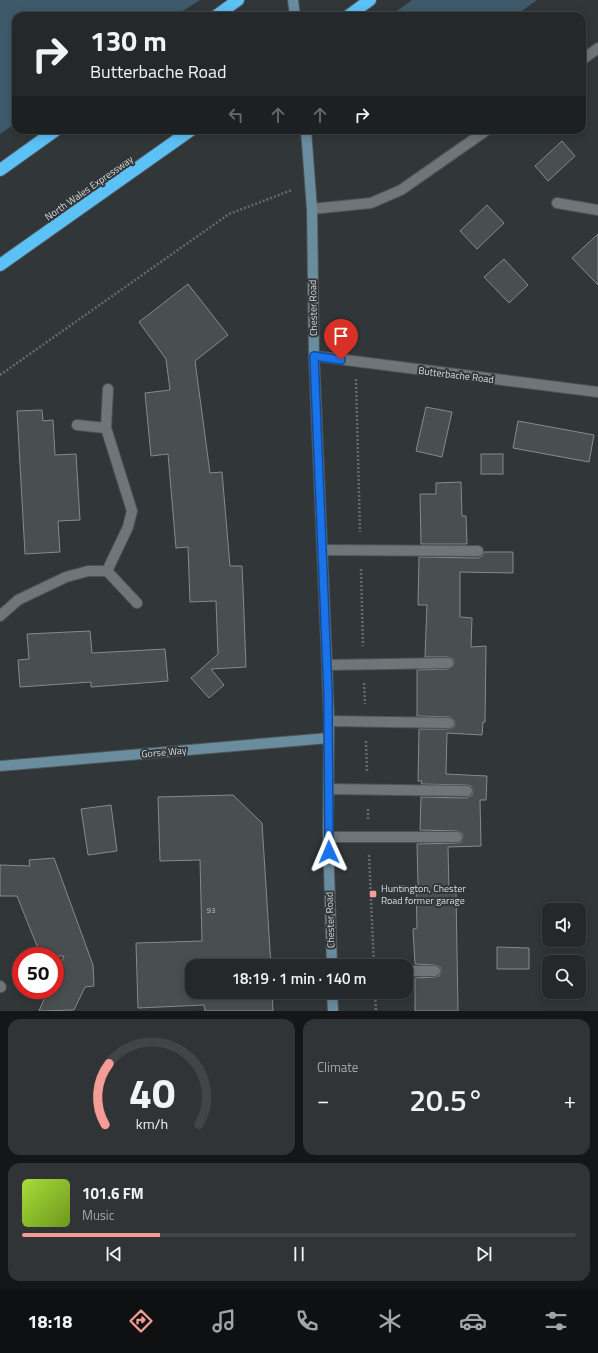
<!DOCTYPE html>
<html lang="en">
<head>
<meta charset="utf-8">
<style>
	body { margin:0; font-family:"Titillium Web",sans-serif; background:#313437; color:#f1f3f6; height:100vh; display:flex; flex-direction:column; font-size:15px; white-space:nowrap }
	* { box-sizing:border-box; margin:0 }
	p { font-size:13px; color:#a3a6a9 }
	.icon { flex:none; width:22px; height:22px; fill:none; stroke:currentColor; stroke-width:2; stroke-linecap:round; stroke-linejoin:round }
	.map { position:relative; height:1011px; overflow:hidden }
	.details { display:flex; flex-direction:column; gap:8px; padding:8px; background:#141618; flex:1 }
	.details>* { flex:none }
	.banner { position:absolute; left:12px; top:12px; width:574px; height:122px; border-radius:12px; box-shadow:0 2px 10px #0003,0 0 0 1px #424447; background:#25282b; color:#f1f3f6; overflow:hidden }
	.tools { position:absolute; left:542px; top:903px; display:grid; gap:8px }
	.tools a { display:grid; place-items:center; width:44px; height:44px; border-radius:8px; background:#25282b; box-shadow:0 2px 10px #0003,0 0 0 1px #424447; font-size:20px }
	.speed { position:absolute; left:12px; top:947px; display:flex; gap:8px; font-size:20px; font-weight:700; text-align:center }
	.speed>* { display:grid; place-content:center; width:52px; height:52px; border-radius:50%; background:#25282b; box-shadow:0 2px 10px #0003,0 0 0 1px #424447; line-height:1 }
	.speed .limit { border:6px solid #d22; background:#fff; color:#111 }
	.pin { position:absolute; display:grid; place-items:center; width:34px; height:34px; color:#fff; margin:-41px -17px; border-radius:50% 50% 50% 0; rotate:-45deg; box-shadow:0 0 4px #0007 }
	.pin .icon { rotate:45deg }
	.me { position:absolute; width:44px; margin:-22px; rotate:359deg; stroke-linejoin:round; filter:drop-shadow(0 0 3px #0008) }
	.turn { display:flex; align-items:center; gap:14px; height:84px; padding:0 12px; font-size:18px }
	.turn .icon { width:52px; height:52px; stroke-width:2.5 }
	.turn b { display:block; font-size:28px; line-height:34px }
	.lanes { display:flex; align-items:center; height:38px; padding:0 12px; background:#0003; justify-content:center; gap:20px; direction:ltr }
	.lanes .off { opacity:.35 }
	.big { font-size:30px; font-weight:600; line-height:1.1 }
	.details .widget { flex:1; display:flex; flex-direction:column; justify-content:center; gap:6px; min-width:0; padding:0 14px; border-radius:12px; background:#313437 }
	.details .dial { align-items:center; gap:0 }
	.dial svg { height:104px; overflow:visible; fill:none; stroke:#424447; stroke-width:7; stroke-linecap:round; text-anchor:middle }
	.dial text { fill:#f1f3f6; stroke:none }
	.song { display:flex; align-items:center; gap:12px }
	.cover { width:48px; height:48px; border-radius:6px; background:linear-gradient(135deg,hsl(80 70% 55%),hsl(80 70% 35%)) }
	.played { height:4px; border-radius:2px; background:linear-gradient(90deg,#f59c96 25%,#424447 25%) }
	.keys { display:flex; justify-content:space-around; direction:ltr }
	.heat { display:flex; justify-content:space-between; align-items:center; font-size:22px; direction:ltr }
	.details .tiles { flex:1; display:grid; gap:8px; grid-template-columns:1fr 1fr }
	.widget:last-child { grid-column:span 2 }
	.trip { position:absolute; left:185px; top:959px; width:228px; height:40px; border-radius:12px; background:#25282b; box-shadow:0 2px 10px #0003,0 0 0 1px #424447; font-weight:600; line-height:40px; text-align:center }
	.dock { display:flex; height:64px; justify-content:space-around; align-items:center; background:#0f1011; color:#a3a6a9 }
	.dock .icon { width:28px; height:28px }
	.dock .on { color:#f59c96 }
	.dock b { font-size:18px; color:#f1f3f6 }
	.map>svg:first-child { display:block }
	.green { fill:#3e5a6a }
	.building { fill:#494e51; stroke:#848a8e }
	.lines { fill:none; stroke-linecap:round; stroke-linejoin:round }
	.lane-casing { stroke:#4f5355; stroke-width:12 }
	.street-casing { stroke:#4f5355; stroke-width:12 }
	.secondary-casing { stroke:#4f5355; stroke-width:12 }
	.highway-casing { stroke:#4f5355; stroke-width:14 }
	.path { stroke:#666a6d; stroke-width:2.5; stroke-dasharray:2 2; stroke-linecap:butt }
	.lane { stroke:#6f7578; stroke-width:10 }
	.street { stroke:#6f7578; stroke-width:10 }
	.secondary { stroke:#698c9e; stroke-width:10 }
	.highway { stroke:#5cc1f5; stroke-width:12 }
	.route-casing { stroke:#114b97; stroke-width:10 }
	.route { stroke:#1a73e8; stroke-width:7 }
	.poi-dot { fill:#f59c96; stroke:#313639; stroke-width:1.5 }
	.labels { text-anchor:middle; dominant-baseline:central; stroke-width:4; stroke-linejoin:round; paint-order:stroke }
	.number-label { font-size:8px; fill:#b6b9bc }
	.street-label { font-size:10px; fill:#dadddf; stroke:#313639 }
	.poi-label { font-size:10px; fill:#dadddf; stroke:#313639; text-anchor:start }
</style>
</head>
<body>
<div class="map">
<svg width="598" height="1011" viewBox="0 0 598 1011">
	<rect width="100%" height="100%" fill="#313639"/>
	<g class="green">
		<path d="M0,0H200L175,16H16V123L0,134Z"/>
		<path d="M412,0H537L515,16H390Z"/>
	</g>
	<g class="building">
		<path d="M562,141L575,156L548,181L535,166Z"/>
		<path d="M487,205L504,223L477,249L460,231Z"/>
		<path d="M598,234V285L572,258Z"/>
		<path d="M504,259L528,285L509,303L484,277Z"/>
		<path d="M188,284L228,335L195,361L210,473L222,472L230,566H242L243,588L246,667L211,669L224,685L209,698L191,678L218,654L216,601L190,602L188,547L176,548L168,454L151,456L145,393L170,390L166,359L139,322Z"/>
		<path d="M426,407L452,412L442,457L416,451Z"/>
		<path d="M42,410L43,421L53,420L55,455L76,454L80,520L58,521L60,552L25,554L17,411Z"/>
		<path d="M518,421L594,435L589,462L513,448Z"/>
		<rect x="481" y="454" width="22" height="20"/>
		<path d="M461,482L462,516H466L467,544H421L420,494H436V483Z"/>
		<path d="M484,552H513V573L460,572V617L472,618L471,647L486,646L485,722H483L482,735L447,733L446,774L487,776L486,800H480L481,846L448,847L449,892H456L458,1011H415V978L435,977L439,976L441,971L440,967L435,965L415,964L413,929L417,928L416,885H418L417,844L457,843L461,842L463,837L462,833L457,831L420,830L421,797L467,798L472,795L473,791L471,786L467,785L421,784L422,781H418L419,729H449L454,727L455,723L454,720L450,717L417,716V670L448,669L453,666L454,663L453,659L448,657H425L427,605H418L419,557L478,558L482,556Z"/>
		<path d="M90,631L92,653L165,649L168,681L91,687V682L20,687L18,660L29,659L27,634Z"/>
		<path d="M233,795L262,823L271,966H192V992H272L273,1011H205L204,1005L138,1008L136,943L202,941L200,860L160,861L158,797Z"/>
		<path d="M111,805L117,851L88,855L81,809Z"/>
		<path d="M54,858L93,965L94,986L85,987L74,1010L39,1011L48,990H55V976L64,956H41L17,896H0V865L30,866L29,860Z"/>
		<path d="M497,947L529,948V969H497Z"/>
	</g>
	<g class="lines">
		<g class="lane-casing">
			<g id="lane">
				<path d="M582,60L598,48"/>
				<path d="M312,209L371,203L401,190L487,130"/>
				<path d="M322,550L478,551"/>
				<path d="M327,665L448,663"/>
				<path d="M329,721L449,723"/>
				<path d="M329,789L467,791"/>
				<path d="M328,837H457"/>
				<path d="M406,971H435"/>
			</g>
		</g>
		<g class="street-casing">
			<g id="street">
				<path d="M557,203L598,210"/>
				<path d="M314,356L598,392"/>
				<path d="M77,425L106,428"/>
				<path d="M107,571L128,527L132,511L106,428L108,389"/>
				<path d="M0,616L18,600L66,577L88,571H107L137,603"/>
				<path d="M0,986L1,987"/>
			</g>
		</g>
		<g class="secondary-casing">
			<g id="secondary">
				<path d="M293,0L295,16"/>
				<path d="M306,130L312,209L314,356L327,665L329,721L328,837L332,966"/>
				<path d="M0,766L329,738"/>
				<path d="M332,992L333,1011"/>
			</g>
		</g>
		<g class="highway-casing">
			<g id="highway">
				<path d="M216,16L238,0"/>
				<path d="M348,16L370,0"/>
				<path d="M0,170L56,130"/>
				<path d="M0,265L191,130"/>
			</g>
		</g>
		<g class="path">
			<path d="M0,375L229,214L292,190"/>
			<path d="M356,379L360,532"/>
			<path d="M361,569L363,646"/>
			<path d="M364,683L365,704"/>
			<path d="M366,741L367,772"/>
			<path d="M368,809V820"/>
			<path d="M369,855L374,966"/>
			<path d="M375,992L376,1011"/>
		</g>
		<use href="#lane" class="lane"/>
		<use href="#street" class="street"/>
		<use href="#secondary" class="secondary"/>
		<use href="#highway" class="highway"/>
	</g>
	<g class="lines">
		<g class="route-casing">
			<path id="route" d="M329,852L328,693L314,356L341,360"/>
		</g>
		<use href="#route" class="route"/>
	</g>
	<rect class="poi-dot" x="369" y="890" width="8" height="8" rx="2"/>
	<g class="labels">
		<g class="number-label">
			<text x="211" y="910">93</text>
		</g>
		<g class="street-label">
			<text transform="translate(89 188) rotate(-35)">North Wales Expressway</text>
			<text transform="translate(313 308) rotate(-91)">Chester Road</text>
			<text transform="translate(456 375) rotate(7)">Butterbache Road</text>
			<text transform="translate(164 752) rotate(-5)">Gorse Way</text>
			<text transform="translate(330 920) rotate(-92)">Chester Road</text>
		</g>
		<g class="poi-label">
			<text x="381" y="888">Huntington, Chester<tspan x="381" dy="12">Road former garage</tspan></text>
		</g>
	</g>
</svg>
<div class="tools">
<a><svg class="icon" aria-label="sound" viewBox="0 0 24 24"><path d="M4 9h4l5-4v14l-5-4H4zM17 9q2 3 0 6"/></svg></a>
<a><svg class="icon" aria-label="search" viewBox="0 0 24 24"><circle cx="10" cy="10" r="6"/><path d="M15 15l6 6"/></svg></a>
</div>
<div class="speed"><div class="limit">50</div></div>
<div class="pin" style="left:341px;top:360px;background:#d93025"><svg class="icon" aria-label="arrive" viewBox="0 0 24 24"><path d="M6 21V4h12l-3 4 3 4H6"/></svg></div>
<svg class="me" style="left:329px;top:852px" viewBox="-20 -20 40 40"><path d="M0-17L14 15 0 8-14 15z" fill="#1a73e8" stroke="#fff" stroke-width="4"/></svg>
<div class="trip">18:19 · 1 min · 140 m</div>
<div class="banner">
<div class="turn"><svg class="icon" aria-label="right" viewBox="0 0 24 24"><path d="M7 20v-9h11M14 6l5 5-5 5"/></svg><div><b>130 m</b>Butterbache Road</div></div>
<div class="lanes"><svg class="icon off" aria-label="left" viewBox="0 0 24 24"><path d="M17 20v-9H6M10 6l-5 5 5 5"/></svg><svg class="icon off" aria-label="ahead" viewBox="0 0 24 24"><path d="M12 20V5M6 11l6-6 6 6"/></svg><svg class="icon off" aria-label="ahead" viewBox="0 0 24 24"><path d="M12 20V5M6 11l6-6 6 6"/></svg><svg class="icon" aria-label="right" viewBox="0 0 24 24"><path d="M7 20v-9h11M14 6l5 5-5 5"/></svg></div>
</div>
</div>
<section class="details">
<div class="tiles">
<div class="widget dial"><svg viewBox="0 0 100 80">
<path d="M14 69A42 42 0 1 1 86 69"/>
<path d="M14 69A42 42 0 0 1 17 22" stroke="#f59c96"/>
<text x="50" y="56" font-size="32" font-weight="700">40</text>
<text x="50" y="72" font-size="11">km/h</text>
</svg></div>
<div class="widget"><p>Climate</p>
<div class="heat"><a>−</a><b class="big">20.5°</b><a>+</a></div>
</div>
<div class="widget">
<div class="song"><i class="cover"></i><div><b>101.6 FM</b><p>Music</p></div></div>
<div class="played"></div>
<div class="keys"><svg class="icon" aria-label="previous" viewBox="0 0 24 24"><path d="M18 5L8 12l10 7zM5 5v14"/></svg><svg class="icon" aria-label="pause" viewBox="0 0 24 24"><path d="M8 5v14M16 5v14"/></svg><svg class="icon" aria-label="next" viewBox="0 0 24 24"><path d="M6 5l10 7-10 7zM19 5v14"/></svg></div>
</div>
</div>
</section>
<nav class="dock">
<b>18:18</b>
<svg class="icon on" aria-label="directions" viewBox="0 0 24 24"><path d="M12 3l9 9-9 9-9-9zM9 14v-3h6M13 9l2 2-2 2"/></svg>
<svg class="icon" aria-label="music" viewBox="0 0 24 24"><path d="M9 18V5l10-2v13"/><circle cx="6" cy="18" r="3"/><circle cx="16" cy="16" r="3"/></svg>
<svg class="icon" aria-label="phone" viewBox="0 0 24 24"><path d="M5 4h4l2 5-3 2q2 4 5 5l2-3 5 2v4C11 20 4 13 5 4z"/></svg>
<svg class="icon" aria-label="climate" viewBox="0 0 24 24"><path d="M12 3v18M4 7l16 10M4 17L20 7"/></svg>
<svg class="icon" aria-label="car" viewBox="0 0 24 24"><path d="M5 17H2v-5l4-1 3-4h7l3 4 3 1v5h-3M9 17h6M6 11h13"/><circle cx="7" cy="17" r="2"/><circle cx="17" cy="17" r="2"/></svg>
<svg class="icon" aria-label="filters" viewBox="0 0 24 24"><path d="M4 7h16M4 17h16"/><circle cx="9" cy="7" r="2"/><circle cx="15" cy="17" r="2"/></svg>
</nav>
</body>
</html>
